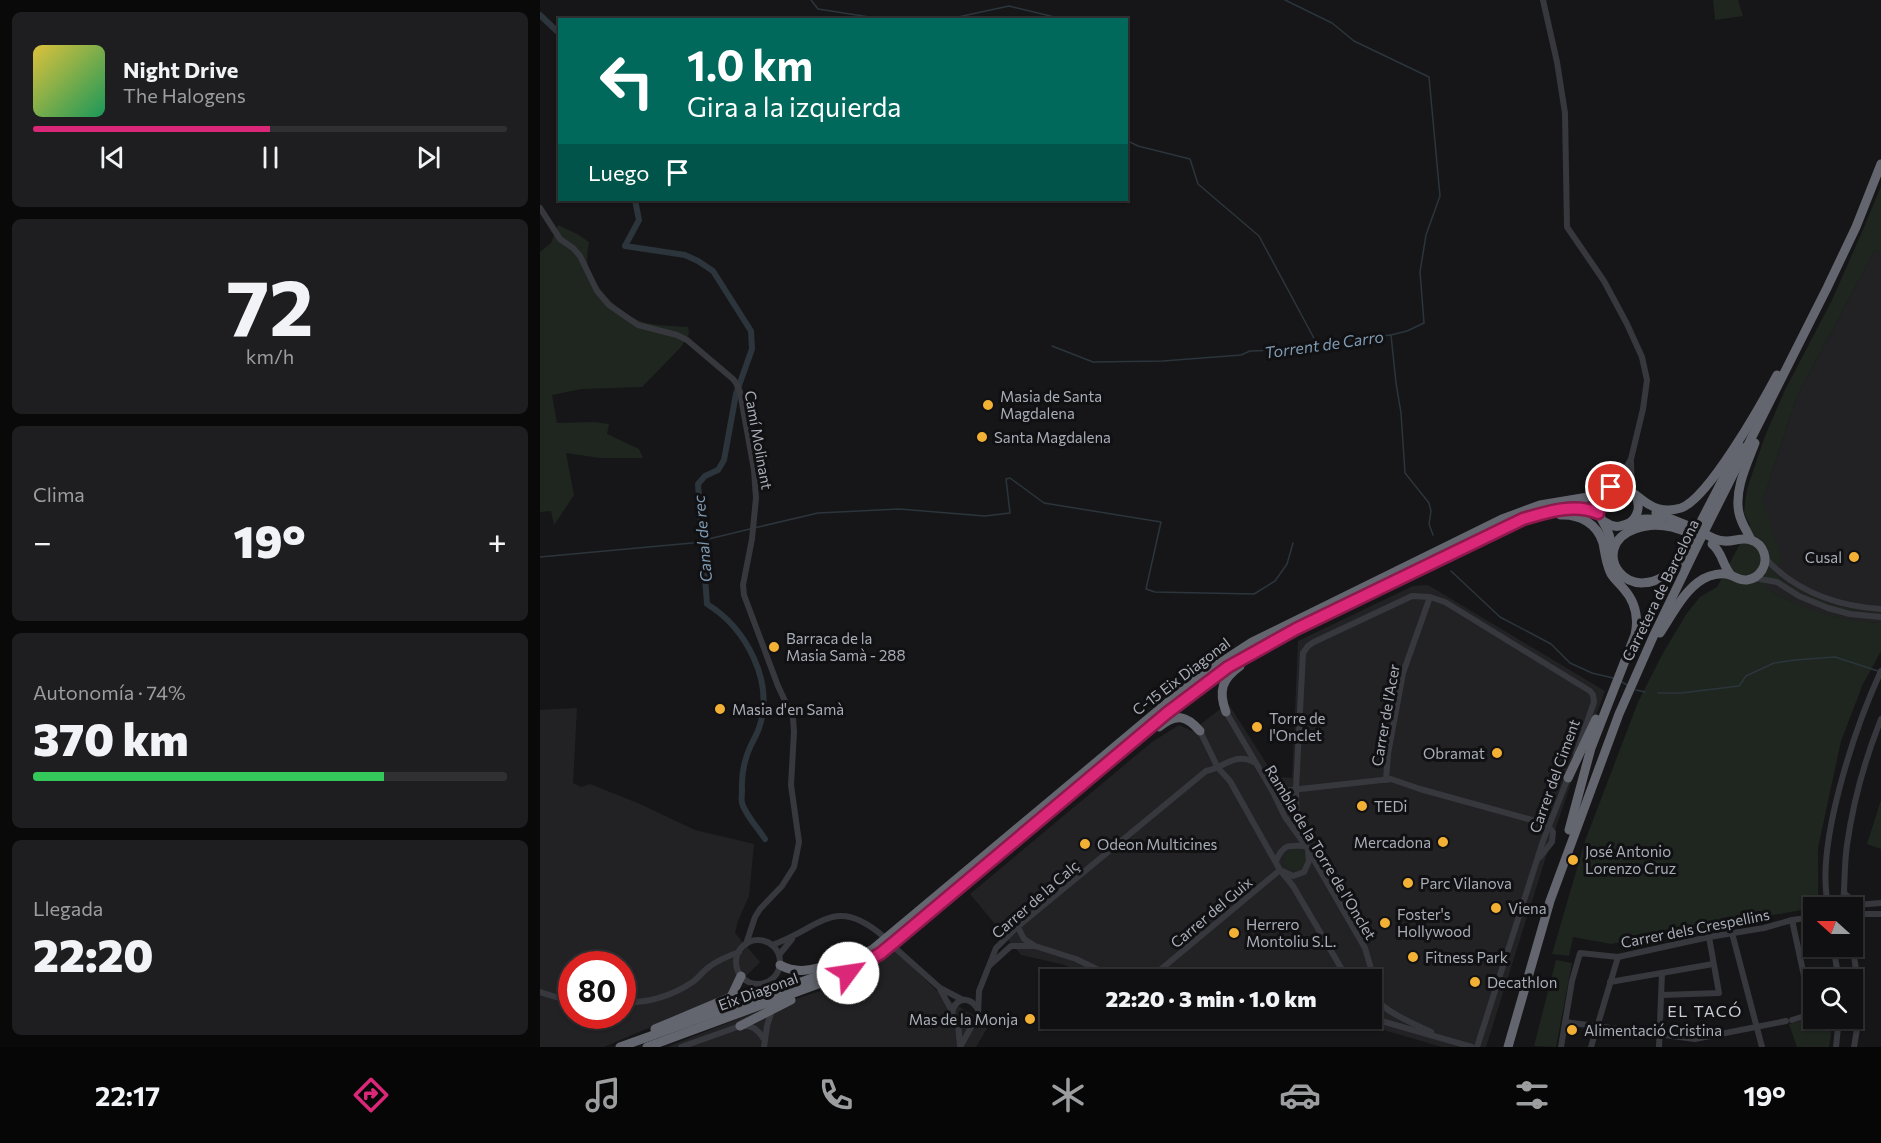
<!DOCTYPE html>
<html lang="es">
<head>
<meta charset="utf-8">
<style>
	body { margin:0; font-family:Commissioner,sans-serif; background:#1e1e20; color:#f1f3f6; height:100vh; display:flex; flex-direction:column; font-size:22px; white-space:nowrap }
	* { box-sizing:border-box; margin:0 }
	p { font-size:20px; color:#9c9d9f }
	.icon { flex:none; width:33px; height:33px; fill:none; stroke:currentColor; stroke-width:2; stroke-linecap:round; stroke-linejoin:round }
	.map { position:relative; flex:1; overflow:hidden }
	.side { display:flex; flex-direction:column; gap:12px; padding:12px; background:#09090a; width:540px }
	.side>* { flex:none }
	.guide { position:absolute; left:18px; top:18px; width:570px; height:183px; border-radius:0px; box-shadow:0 2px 4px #0004,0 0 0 2px #303032; background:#00695c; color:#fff; overflow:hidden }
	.needle { width:39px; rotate:291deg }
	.tools { position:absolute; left:1263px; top:897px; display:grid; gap:12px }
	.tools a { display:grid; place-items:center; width:60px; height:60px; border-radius:0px; background:#101012; box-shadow:0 2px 4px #0004,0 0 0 2px #303032; font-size:30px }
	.speed { position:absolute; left:18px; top:951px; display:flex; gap:12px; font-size:30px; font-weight:700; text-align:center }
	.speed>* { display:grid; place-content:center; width:78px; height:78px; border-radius:50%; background:#101012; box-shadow:0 2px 4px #0004,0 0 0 2px #303032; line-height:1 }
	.speed .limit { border:9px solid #d22; background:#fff; color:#111 }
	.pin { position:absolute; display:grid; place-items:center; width:51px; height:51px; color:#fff; margin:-26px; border:3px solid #fff; border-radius:50%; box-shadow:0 2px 6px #0007 }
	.me { position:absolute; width:66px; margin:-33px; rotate:59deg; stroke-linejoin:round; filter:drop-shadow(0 0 4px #0008) }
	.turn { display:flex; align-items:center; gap:21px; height:126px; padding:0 30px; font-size:27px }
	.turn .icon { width:78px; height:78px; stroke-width:2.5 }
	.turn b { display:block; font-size:42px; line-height:51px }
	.then { display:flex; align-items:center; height:57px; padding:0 30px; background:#0003; gap:12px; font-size:22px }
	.big { font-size:45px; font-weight:800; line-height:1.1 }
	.side .card { flex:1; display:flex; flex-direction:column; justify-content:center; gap:9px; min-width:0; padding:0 21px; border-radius:9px; background:#1e1e20 }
	.side .dial { align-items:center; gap:0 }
	.dial b { font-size:78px; line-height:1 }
	.song { display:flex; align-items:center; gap:18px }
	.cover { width:72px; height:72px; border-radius:9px; background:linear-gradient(135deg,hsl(50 70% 55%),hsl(150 70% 35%)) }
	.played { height:6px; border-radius:3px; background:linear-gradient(90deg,#db2777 50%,#303032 50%) }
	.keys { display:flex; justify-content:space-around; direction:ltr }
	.heat { display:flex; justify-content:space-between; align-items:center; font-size:33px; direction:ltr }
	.charge { height:9px; border-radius:4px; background:linear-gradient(90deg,#34c759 74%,#303032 0) }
	.trip { position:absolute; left:500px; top:969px; width:342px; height:60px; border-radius:0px; background:#101012; box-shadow:0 2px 4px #0004,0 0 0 2px #303032; font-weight:800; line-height:60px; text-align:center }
	.tab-bar { display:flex; height:96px; justify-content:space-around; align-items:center; background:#060607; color:#9c9d9f }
	.tab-bar .icon { width:42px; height:42px }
	.tab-bar .current { color:#db2777 }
	.tab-bar b { font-size:27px; color:#f1f3f6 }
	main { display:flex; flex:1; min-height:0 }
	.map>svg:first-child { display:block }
	.built { fill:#222225; fill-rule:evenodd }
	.green { fill:#1e261f }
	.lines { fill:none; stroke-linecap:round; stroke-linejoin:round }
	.stream { stroke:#2c353c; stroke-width:1.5 }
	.canal { stroke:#2c353c; stroke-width:6 }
	.minor { stroke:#37383d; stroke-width:6 }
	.highway { stroke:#63666e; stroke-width:9 }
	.highway-bridge { stroke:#63666e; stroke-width:9 }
	.route-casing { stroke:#8e194d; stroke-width:15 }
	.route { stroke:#db2777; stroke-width:10 }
	.poi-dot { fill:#f2b134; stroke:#111113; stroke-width:2 }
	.labels { text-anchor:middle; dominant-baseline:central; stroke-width:6; stroke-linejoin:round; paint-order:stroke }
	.poi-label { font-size:15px; fill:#a8adb8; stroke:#111113; text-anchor:start }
	.street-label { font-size:15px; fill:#a8adb8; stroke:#111113 }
	.water-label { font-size:16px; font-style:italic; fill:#7f9bb3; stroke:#111113 }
	.neighbourhood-label { font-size:16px; letter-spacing:1.5px; fill:#c9ccd4; stroke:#111113 }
</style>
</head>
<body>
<main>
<section class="side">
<div class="card">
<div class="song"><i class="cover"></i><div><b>Night Drive</b><p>The Halogens</p></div></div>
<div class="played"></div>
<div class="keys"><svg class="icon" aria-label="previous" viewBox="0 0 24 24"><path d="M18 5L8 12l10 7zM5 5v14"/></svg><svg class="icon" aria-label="pause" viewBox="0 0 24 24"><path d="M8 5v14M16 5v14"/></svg><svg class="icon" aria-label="next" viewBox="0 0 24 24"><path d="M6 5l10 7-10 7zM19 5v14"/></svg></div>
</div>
<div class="card dial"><b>72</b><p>km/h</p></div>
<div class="card"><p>Clima</p>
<div class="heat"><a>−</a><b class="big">19°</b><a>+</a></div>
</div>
<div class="card"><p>Autonomía · 74%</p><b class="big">370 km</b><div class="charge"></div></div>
<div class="card"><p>Llegada</p><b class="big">22:20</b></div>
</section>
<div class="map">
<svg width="1341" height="1047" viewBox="0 0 1341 1047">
	<rect width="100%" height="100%" fill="#161618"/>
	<g class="built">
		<path d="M1335,250L1341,252V623L1316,622L1270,611L1224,588L1223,500L1256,398Z"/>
		<path d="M888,585L1065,691L1032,780L1004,863L946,1047H902L806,1019L831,1018V980L560,979L521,964L481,955L430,894L612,742L639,725L652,731L688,703L735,777L752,778L758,641L873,586Z"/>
		<path d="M37,708L33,783L41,787L50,784L100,804L155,830L214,844L209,896L198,921L195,933L220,962L188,994L64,1047H0V710ZM32,964H82V1016H32Z"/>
		<path d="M353,948L398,992L427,1012L451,1022L436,1047H127L205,1016L286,989L335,964Z"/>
	</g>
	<g class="green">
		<path d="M1173,0H1198L1203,16L1175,20Z"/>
		<path d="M1341,186V252L1335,250L1256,398L1223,500L1242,561L1234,573C1263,599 1303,610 1341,612V613C1317,612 1294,609 1272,599C1258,592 1245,584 1230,579L1224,587C1260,609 1299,622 1341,623V651L1323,684L1301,741L1278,848V907L1071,944L1033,937L1029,956L1012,954L1045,841L1098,702L1123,653L1147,613L1160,597L1177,587L1210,525L1204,513L1205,502L1207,489L1225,436L1245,390L1292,300L1322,232Z"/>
		<path d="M18,225L37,234L49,242C48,248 47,255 47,261C50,285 82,317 106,323C119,326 134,326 148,327L149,334L141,347L102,387L42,389L12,395L17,423L54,422L69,424L67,434L99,449L103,458H60L26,453L34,495L14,525L11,511L0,512V252L11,243Z"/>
		<path d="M1341,800V849L1327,844Z"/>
		<circle cx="755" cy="860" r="11"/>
		<path d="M1016,960L1032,963L1016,1047L994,1046Z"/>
		<path d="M1273,1018L1293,1019L1289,1047H1257L1249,1024Z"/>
	</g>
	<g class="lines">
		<g class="stream">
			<path d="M271,0L278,9L336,18L367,20"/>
			<path d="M745,0L792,23L814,41L889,77L900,196L886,235L880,272L884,323L867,331L851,335"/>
			<path d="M404,20L469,6L527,20"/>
			<path d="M586,140L598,146L650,159L658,184L719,236L776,342"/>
			<path d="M512,346L553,362L623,361L701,355L710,351L773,349L777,343L851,335L856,383L861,413L865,473L889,503L891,511L889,524L893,535"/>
			<path d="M214,528L278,513L359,509L445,516L470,513L466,479L470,478L504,503L621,522L606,589L615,592L714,594L735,581L747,564L753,543"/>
			<path d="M0,557L152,543L210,529"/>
			<path d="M911,571L960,617L1011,644L1030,663L1052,673L1073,678"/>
			<path d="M1080,681L1089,686"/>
			<path d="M1096,690L1105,692"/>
			<path d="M1118,693H1141L1199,686L1206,676L1234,663L1255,660L1295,657L1338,671"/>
		</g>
		<g class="canal">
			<path d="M0,15L20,34"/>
			<path d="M95,200L99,220L85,246L145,255L158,261L173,271L211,331L212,349L196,394L184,460L178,470L165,476L158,484L167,604C206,628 235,682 219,728C217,734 214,739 211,745C204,760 201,773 202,790C202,794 201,799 202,803C206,816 218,828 225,839"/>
		</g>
		<g class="minor">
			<path d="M1003,0L1017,62L1025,113L1027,227L1064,281L1087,324L1102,357L1107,380L1103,409L1091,459L1076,486"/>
			<path d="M0,208L20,239L33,248L40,256L57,291L69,305L98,325L137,335L147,340L193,379L196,383L200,392L214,470L216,498L212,539L203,585L204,595L238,686L253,718L254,732L251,785L259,842L254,867L242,886L220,909L215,917L206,944"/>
			<path d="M1091,462L1092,491"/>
			<path d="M1225,558C1256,592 1296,606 1341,609"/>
			<path d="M1214,578L1237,582L1259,596L1288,608L1310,614L1341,617"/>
			<path d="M686,712L733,792L745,817L766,846L825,948L832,972L833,989"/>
			<path d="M660,731L678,768L690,781L740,870L753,886L807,978L806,980"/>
			<path d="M846,780L848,754L863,673L890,597"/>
			<path d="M733,792L851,779L880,789L992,820L1009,827"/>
			<path d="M757,833L756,789L763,653L768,646L774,642L872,596L890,597L905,602L1050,691L1053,695L1054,702L1036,754"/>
			<path d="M1000,857L1012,842L1013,832L1009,827"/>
			<path d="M736,861C743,844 749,845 766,846"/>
			<path d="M740,870L753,876L764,872L769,861L768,852"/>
			<path d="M1304,893L1318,905"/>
			<path d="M1303,905C1305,885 1304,865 1307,845C1313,803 1325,759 1341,719"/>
			<path d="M1303,906L1341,903"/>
			<path d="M1289,908C1273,849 1316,725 1341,671"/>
			<path d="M1312,916L1323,914H1341"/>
			<path d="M1252,920L1272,1013"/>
			<path d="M478,927L484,939L495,946"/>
			<path d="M1192,933L1222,1047"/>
			<circle cx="218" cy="962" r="22"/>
			<path d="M232,945C281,928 294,894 344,937"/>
			<path d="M1293,946L1299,980"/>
			<path d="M1312,946C1319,980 1321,1014 1314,1047"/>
			<path d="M354,947L400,988L423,1000"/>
			<path d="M239,955L252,939"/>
			<path d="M450,965L471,946H495L536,959L579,980"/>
			<path d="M608,980L740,870"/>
			<path d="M817,980H821"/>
			<path d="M1070,982L1173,964"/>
			<path d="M400,989L412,1011"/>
			<path d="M0,992L32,1002"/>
			<path d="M1122,995L1179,993L1169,937"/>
			<path d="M835,998C848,1014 873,1023 891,1032"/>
			<path d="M82,1002C105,1004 132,996 151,983C158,979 162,972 169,967C178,960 188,956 199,952"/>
			<path d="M831,1008L835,998L831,986"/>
			<path d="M831,1018L932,1047"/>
			<path d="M1252,1020L1274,1013"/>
			<path d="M433,1022C428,1025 424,1026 419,1023C401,1012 424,987 437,1008"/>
			<path d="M1025,1022L1155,1039L1246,1021"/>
			<path d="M418,1023L420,1046"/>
			<path d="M141,1047L200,1026C213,1025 217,1029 224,1039"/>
			<path d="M224,1047L227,1026L232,1010"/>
			<path d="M420,1047L438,1015L439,991L456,948L476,928L666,771C685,767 695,752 714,762"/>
			<path d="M937,1047L1003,841L1029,775"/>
			<path d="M1021,1047L1032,981L1040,953L1078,957L1169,937L1224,928L1252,920L1274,917"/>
			<path d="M1051,1047L1078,957"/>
			<path d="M1119,1047L1122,973"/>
			<path d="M1296,1047L1299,1018"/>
		</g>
		<g class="highway">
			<path d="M1116,513L1151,527"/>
			<path d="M1020,515C1039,514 1057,523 1063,543C1065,553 1066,564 1071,574C1074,579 1079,583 1083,588C1095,601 1099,617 1095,635L1051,748L1029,830"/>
			<path d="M1065,522C1078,531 1084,524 1097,520C1105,518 1113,519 1121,520"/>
			<path d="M1091,522C1099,514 1100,506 1096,496"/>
			<path d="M1149,533C1131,525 1113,522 1095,529C1046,546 1088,616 1139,564L1200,446"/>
			<path d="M1211,540C1207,531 1201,523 1199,513C1194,490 1207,464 1215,443"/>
			<path d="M1172,544C1183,553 1182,565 1191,575"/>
			<path d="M1067,561C1068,554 1071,546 1070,538C1067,523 1048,508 1063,492C1080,474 1096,498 1110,505C1120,511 1131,511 1141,508C1169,498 1222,403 1237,375"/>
			<path d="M1120,633C1132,615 1144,590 1163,579C1170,575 1182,572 1190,575C1196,577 1200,581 1207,580C1220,578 1228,565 1224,553C1222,547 1217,542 1211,540C1199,536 1190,545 1175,539"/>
			<path d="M686,712C678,691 682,679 700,666"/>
			<path d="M619,727C636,713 646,715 660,731"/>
			<path d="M1028,778L1056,719"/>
			<path d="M240,965C260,976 277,968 298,962"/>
			<path d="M200,1026L251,1000"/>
			<path d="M115,1029L191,997L201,976"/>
			<path d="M80,1047L289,972L333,949L645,688L672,668L712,642L962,519L1000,505L1054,496L1063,492"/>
			<path d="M107,1047L308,973L341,953L359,939L627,713C653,692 679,671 708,654C762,624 820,598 876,571C916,551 957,526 1000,514C1019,508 1040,506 1058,513"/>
			<path d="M968,1047L1010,901L1079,714L1113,637L1157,546L1287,288L1316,227L1341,164"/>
		</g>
		<path class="highway-bridge" d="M1151,527L1175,539"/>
	</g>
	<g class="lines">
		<g class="route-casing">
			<path id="route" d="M308,973L341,953L358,939L627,713L688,667L756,629L983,519C1007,512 1034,503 1058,513C1056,501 1060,493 1071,487"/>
		</g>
		<use href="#route" class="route"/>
	</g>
	<g class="poi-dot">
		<circle cx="448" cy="405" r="6"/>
		<circle cx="442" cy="437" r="6"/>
		<circle cx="1314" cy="557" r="6"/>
		<circle cx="234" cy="647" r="6"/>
		<circle cx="180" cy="709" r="6"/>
		<circle cx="717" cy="727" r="6"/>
		<circle cx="957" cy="753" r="6"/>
		<circle cx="822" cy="806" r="6"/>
		<circle cx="903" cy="842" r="6"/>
		<circle cx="545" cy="844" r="6"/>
		<circle cx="1033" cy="860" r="6"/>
		<circle cx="868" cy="883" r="6"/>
		<circle cx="956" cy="908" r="6"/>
		<circle cx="845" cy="923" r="6"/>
		<circle cx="694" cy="933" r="6"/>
		<circle cx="873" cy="957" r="6"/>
		<circle cx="935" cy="982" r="6"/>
		<circle cx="490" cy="1019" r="6"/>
		<circle cx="1032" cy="1030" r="6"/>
	</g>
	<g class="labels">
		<g class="poi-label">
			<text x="460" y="396">Masia de Santa<tspan x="460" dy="17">Magdalena</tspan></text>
			<text x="454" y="437">Santa Magdalena</text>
			<text x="1302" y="557" text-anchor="end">Cusal</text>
			<text x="246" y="638">Barraca de la<tspan x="246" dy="17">Masia Samà - 288</tspan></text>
			<text x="192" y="709">Masia d'en Samà</text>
			<text x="729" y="718">Torre de<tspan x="729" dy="17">l'Onclet</tspan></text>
			<text x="945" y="753" text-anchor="end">Obramat</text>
			<text x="834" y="806">TEDi</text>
			<text x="891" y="842" text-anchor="end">Mercadona</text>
			<text x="557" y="844">Odeon Multicines</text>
			<text x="1045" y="851">José Antonio<tspan x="1045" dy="17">Lorenzo Cruz</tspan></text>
			<text x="880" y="883">Parc Vilanova</text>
			<text x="968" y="908">Viena</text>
			<text x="857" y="914">Foster's<tspan x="857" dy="17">Hollywood</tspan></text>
			<text x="706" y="924">Herrero<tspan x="706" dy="17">Montoliu S.L.</tspan></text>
			<text x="885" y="957">Fitness Park</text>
			<text x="947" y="982">Decathlon</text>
			<text x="478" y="1019" text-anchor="end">Mas de la Monja</text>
			<text x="1044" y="1030">Alimentació Cristina</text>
		</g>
		<g class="street-label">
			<text transform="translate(219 440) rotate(80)">Camí Molinant</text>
			<text transform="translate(1120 590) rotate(-64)">Carretera de Barcelona</text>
			<text transform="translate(641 676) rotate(-37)">C-15 Eix Diagonal</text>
			<text transform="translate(845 715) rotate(-80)">Carrer de l'Acer</text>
			<text transform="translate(1014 776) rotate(-70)">Carrer del Ciment</text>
			<text transform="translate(781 852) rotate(59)">Rambla de la Torre de l'Onclet</text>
			<text transform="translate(495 899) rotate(-41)">Carrer de la Calç</text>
			<text transform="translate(671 912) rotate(-40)">Carrer del Guix</text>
			<text transform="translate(1155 928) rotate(-11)">Carrer dels Crespellins</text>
			<text transform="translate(218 991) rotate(-20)">Eix Diagonal</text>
		</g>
		<g class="water-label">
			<text transform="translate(784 344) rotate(-8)">Torrent de Carro</text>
			<text transform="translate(162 539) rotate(-95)">Canal de rec</text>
		</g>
		<g class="neighbourhood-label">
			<text x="1165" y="1010">EL TACÓ</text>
		</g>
	</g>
</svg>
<div class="tools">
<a><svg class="needle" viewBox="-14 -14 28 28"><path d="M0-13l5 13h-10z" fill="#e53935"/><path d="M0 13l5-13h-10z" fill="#9c9d9f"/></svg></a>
<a><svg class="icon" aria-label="search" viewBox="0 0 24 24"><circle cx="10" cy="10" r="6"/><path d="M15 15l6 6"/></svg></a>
</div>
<div class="speed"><div class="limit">80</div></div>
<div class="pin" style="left:1071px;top:487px;background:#d93025"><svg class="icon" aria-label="arrive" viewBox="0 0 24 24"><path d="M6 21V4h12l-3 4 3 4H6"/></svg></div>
<svg class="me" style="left:308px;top:973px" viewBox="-20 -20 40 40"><circle r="19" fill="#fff"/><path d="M0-13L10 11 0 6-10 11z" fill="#db2777"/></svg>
<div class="trip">22:20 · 3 min · 1.0 km</div>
<div class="guide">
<div class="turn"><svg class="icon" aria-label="left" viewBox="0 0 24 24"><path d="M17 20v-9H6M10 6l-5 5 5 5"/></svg><div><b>1.0 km</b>Gira a la izquierda</div></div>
<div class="then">Luego<svg class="icon" aria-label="arrive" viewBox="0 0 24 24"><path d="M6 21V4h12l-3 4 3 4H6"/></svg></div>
</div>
</div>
</main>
<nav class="tab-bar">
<b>22:17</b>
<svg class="icon current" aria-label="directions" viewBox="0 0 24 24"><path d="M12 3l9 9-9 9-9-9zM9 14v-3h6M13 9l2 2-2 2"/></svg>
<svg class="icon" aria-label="music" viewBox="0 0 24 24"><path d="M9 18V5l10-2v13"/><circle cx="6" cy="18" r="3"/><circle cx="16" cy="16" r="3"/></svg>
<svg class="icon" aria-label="phone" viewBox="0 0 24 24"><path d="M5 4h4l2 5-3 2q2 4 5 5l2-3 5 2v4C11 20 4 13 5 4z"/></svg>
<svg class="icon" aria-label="climate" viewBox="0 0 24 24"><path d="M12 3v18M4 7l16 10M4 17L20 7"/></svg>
<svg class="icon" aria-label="car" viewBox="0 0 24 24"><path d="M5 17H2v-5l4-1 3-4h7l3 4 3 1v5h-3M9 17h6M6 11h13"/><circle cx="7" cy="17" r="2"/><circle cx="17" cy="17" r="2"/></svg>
<svg class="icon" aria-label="filters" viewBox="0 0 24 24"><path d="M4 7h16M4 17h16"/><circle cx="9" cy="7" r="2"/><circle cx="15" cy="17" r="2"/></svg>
<b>19°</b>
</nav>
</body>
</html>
